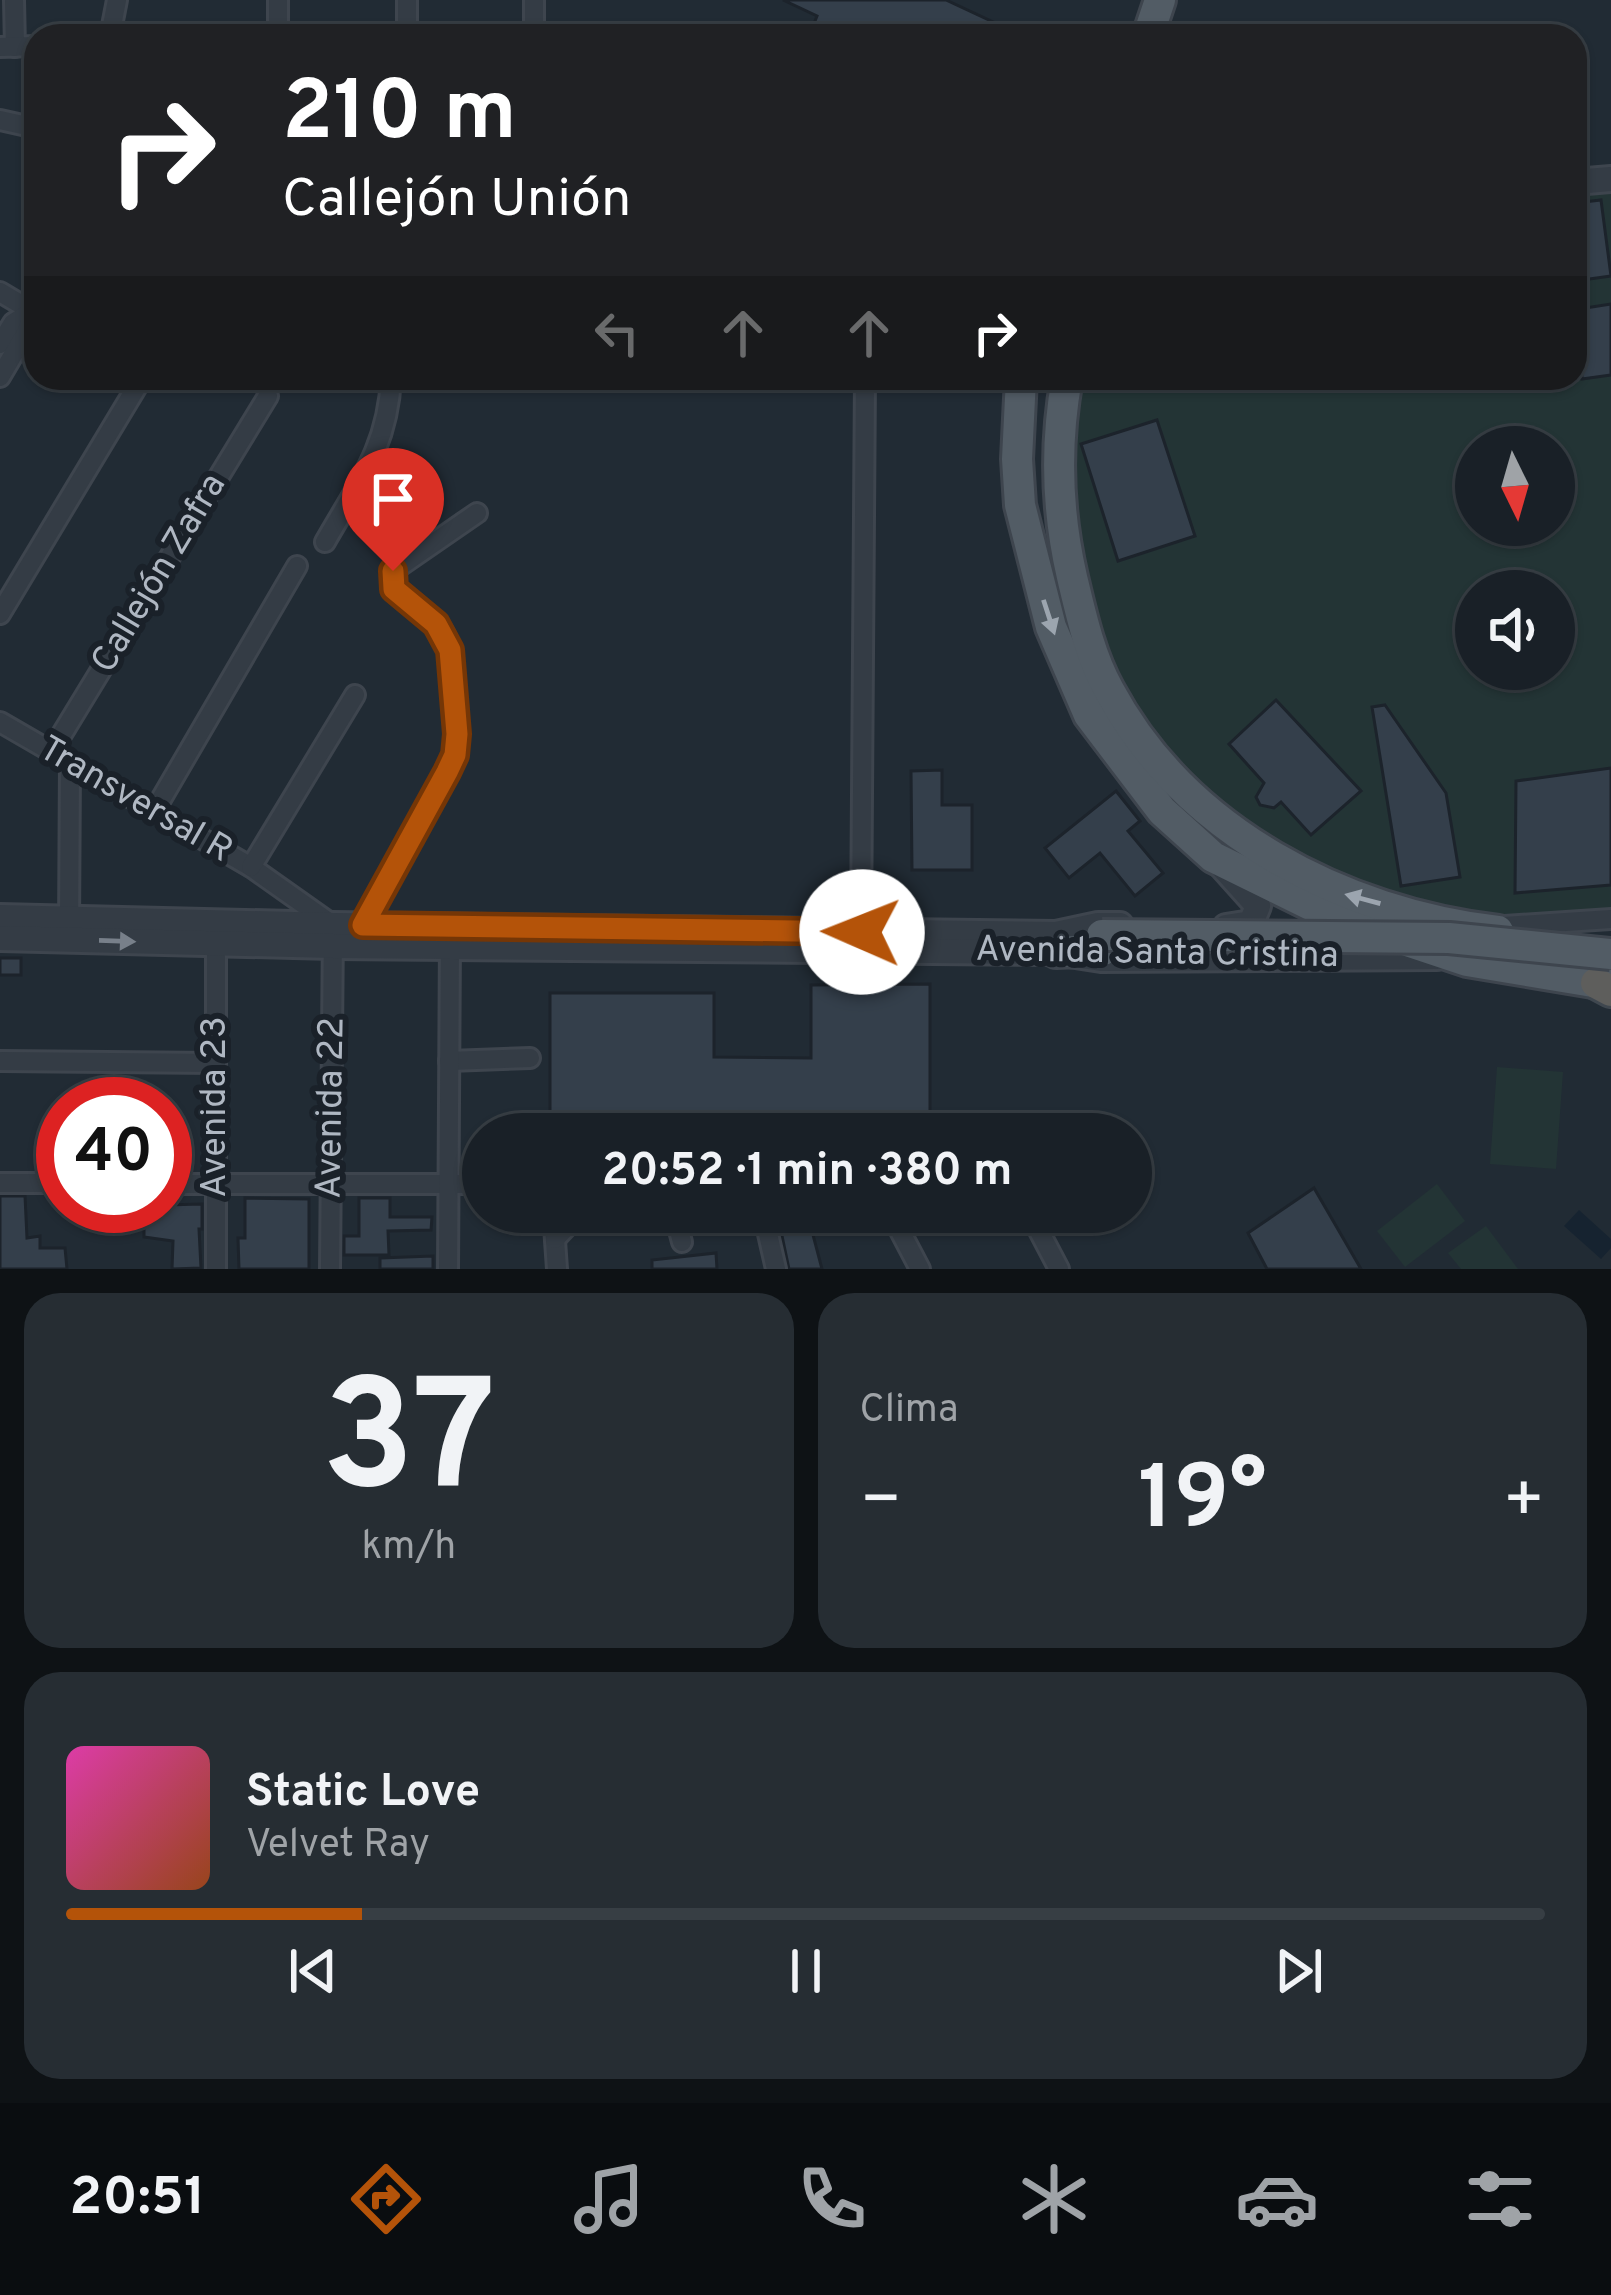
<!DOCTYPE html>
<html lang="es">
<head>
<meta charset="utf-8">
<style>
	body { margin:0; font-family:Overpass,sans-serif; background:#262d33; color:#f1f3f6; height:100vh; display:flex; flex-direction:column; font-size:45px; white-space:nowrap }
	* { box-sizing:border-box; margin:0 }
	p { font-size:39px; color:#9fa3a7 }
	.icon { flex:none; width:66px; height:66px; fill:none; stroke:currentColor; stroke-width:2; stroke-linecap:round; stroke-linejoin:round }
	.map { position:relative; height:1269px; overflow:hidden }
	.side { display:flex; flex-direction:column; gap:24px; padding:24px; background:#0e1215; flex:1 }
	.side>* { flex:none }
	.guide { position:absolute; left:24px; top:24px; width:1563px; height:366px; border-radius:36px; box-shadow:0 3px 9px #0004,0 0 0 3px #373e44; background:#202124; color:#fff; overflow:hidden }
	.needle { width:78px; rotate:175deg }
	.buttons { position:absolute; left:1455px; top:426px; display:grid; gap:24px }
	.buttons a { display:grid; place-items:center; width:120px; height:120px; border-radius:50%; background:#192027; box-shadow:0 3px 9px #0004,0 0 0 3px #373e44; font-size:60px }
	.speed { position:absolute; left:36px; top:1077px; display:flex; gap:24px; font-size:60px; font-weight:700; text-align:center }
	.speed>* { display:grid; place-content:center; width:156px; height:156px; border-radius:50%; background:#192027; box-shadow:0 3px 9px #0004,0 0 0 3px #373e44; line-height:1 }
	.speed .limit { border:18px solid #d22; background:#fff; color:#111 }
	.pin { position:absolute; display:grid; place-items:center; width:102px; height:102px; color:#fff; margin:-123px -51px; border-radius:50% 50% 50% 0; rotate:-45deg; box-shadow:0 0 12px #0007 }
	.pin .icon { rotate:45deg }
	.me { position:absolute; width:132px; margin:-66px; rotate:271deg; stroke-linejoin:round; filter:drop-shadow(0 0 9px #0008) }
	.turn { display:flex; align-items:center; gap:42px; height:252px; padding:0 60px; font-size:54px }
	.turn .icon { width:156px; height:156px; stroke-width:2.5 }
	.turn b { display:block; font-size:84px; line-height:102px }
	.lanes { display:flex; align-items:center; height:114px; padding:0 60px; background:#0003; justify-content:center; gap:60px; direction:ltr }
	.lanes .off { opacity:.35 }
	.big { font-size:90px; font-weight:700; line-height:1.1 }
	.side .widget { flex:1; display:flex; flex-direction:column; justify-content:center; gap:18px; min-width:0; padding:0 42px; border-radius:36px; background:#262d33 }
	.side .dial { align-items:center; gap:0 }
	.dial b { font-size:156px; line-height:1 }
	.song { display:flex; align-items:center; gap:36px }
	.cover { width:144px; height:144px; border-radius:18px; background:linear-gradient(135deg,hsl(320 70% 55%),hsl(20 70% 35%)) }
	.played { height:12px; border-radius:6px; background:linear-gradient(90deg,#b45309 20%,#373e44 20%) }
	.keys { display:flex; justify-content:space-around; direction:ltr }
	.heat { display:flex; justify-content:space-between; align-items:center; font-size:66px; direction:ltr }
	.side .tiles { flex:1; display:grid; gap:24px; grid-template-columns:1fr 1fr }
	.widget:last-child { grid-column:span 2 }
	.trip { position:absolute; left:462px; top:1113px; width:690px; height:120px; border-radius:60px; background:#192027; box-shadow:0 3px 9px #0004,0 0 0 3px #373e44; font-weight:700; line-height:120px; text-align:center }
	.menu { display:flex; height:192px; justify-content:space-around; align-items:center; background:#0a0d10; color:#9fa3a7 }
	.menu .icon { width:84px; height:84px }
	.menu .active { color:#b45309 }
	.menu b { font-size:54px; color:#f1f3f6 }
	.map>svg:first-child { display:block }
	.green { fill:#233435; fill-rule:evenodd }
	.water { fill:#162330 }
	.building { fill:#343f4b; stroke:#1c232b; stroke-width:3 }
	.lines { fill:none; stroke-linecap:round; stroke-linejoin:round }
	.minor-casing { stroke:#3e454e; stroke-width:24 }
	.tertiary-casing { stroke:#3e454e; stroke-width:30 }
	.primary-casing { stroke:#3e454e; stroke-width:36 }
	.trunk-casing { stroke:#3f474f; stroke-width:36 }
	.minor { stroke:#343c45; stroke-width:18 }
	.tertiary { stroke:#343c45; stroke-width:24 }
	.primary { stroke:#525c65; stroke-width:30 }
	.trunk { stroke:#5e5e5c; stroke-width:30 }
	.primary-bridge-casing { stroke:#3e454e; stroke-width:36; stroke-linecap:butt }
	.primary-bridge { stroke:#525c65; stroke-width:30 }
	.oneway { fill:#9ca5af }
	.oneway2 { fill:#78808a }
	.route-casing { stroke:#753606; stroke-width:30 }
	.route { stroke:#b45309; stroke-width:21 }
	.labels { text-anchor:middle; dominant-baseline:central; stroke-width:12; stroke-linejoin:round; paint-order:stroke }
	.street-label { font-size:36px; fill:#afb7c2; stroke:#1a2129 }
</style>
</head>
<body>
<div class="map">
<svg width="1611" height="1269" viewBox="0 0 1611 1269">
	<rect width="100%" height="100%" fill="#212b34"/>
	<g class="green">
		<path d="M1611,186V913L1477,923L1348,886L1218,807L1135,711L1115,672L1090,600L1075,511L1073,447L1078,378H1575V190ZM1476,447H1554V525H1476ZM1476,591H1554V669H1476Z"/>
		<path d="M1497,1067L1563,1072L1556,1169L1490,1164Z"/>
		<path d="M1437,1184L1465,1221L1405,1267L1377,1231Z"/>
		<path d="M1486,1226L1518,1269H1461L1448,1253Z"/>
	</g>
	<path class="water" d="M1579,1210L1611,1239V1248L1601,1259L1564,1226Z"/>
	<g class="building">
		<path d="M783,0H946L1023,36H809L817,16Z"/>
		<path d="M1601,200L1611,276L1575,281V203Z"/>
		<path d="M1611,304V375L1582,379L1581,363L1575,364V328L1582,327L1579,309Z"/>
		<path d="M1157,420L1195,536L1118,561L1081,444Z"/>
		<path d="M1276,700L1361,791L1311,835L1281,802L1274,808L1260,805L1256,797L1264,783L1229,744Z"/>
		<path d="M1385,705L1446,793L1460,877L1401,886L1372,707Z"/>
		<path d="M1611,768V885L1515,893L1516,781Z"/>
		<path d="M942,770V805H972V870H912L911,771Z"/>
		<path d="M1116,791L1140,821L1128,831L1163,873L1135,896L1100,853L1069,878L1045,848Z"/>
		<rect x="0" y="958" width="21" height="17"/>
		<path d="M930,984V1117L813,1118V1124L768,1125L769,1132L550,1134V993H714V1057L811,1058V985Z"/>
		<path d="M1314,1188L1361,1269H1267L1248,1233Z"/>
		<path d="M0,1196H25L27,1238L40,1236V1248H65L67,1269H0Z"/>
		<path d="M245,1198L309,1199V1269H239L238,1238H245Z"/>
		<path d="M359,1198H390V1217H432L431,1230L388,1231L389,1255H344V1236H359Z"/>
		<path d="M202,1204V1229H199L201,1268L172,1269L173,1241L144,1237V1227L125,1229L127,1206Z"/>
		<path d="M777,1212H807L822,1269H789Z"/>
		<path d="M716,1253L717,1269H652V1260Z"/>
		<path d="M433,1256V1269H380V1258Z"/>
	</g>
	<g class="lines">
		<g class="minor-casing">
			<g id="minor">
				<path d="M14,0L15,47"/>
				<path d="M278,0V36"/>
				<path d="M534,0V36"/>
				<path d="M110,36L117,0"/>
				<path d="M407,36V0"/>
				<path d="M0,47L36,46"/>
				<path d="M0,120L36,128"/>
				<path d="M0,292L32,311"/>
				<path d="M0,344L13,323L32,311"/>
				<path d="M0,377L26,333L36,305"/>
				<path d="M325,542C358,484 388,447 391,378"/>
				<path d="M0,614L142,378"/>
				<path d="M0,722L251,867L333,925L330,1269"/>
				<path d="M51,752L268,396"/>
				<path d="M153,813L297,566"/>
				<path d="M251,867L355,695"/>
				<path d="M1490,927L1611,919"/>
				<path d="M69,929L70,764"/>
				<path d="M362,932L363,925L455,755C457,727 458,657 444,633C434,616 410,602 395,589L393,571L477,513"/>
				<path d="M861,932L865,378"/>
				<path d="M0,1061L216,1063"/>
				<path d="M449,1061L530,1058"/>
				<path d="M984,1126L988,1134"/>
				<path d="M0,1183H63"/>
				<path d="M165,1184H483"/>
				<path d="M553,1212L557,1269"/>
				<path d="M674,1212L682,1242"/>
				<path d="M763,1212L776,1269"/>
				<path d="M890,1212L920,1269"/>
				<path d="M1029,1212L1059,1269"/>
				<path d="M555,1239L581,1212"/>
				<path d="M216,1269V944"/>
				<path d="M448,1269L450,938"/>
			</g>
		</g>
		<g class="tertiary-casing">
			<g id="tertiary">
				<path d="M1575,182L1611,179"/>
				<path d="M1223,867L1258,906L1251,923L1226,927"/>
				<path d="M0,917L333,925L1056,934L1098,925H1120"/>
				<path d="M0,938L333,946L1056,952L1101,959L1437,957"/>
			</g>
		</g>
		<g class="primary-casing">
			<g id="primary">
				<path d="M1148,36L1160,0"/>
				<path d="M1021,378L1017,459L1020,505L1051,627L1089,715L1162,811L1213,857L1335,917L1467,961L1611,985"/>
				<path d="M1067,378C1055,444 1057,512 1072,577C1081,615 1090,656 1109,690C1185,832 1343,913 1498,931"/>
				<path d="M1056,952L1103,950"/>
			</g>
		</g>
		<g class="trunk-casing">
			<path id="trunk" d="M1596,983L1611,991"/>
		</g>
		<use href="#minor" class="minor"/>
		<use href="#tertiary" class="tertiary"/>
		<use href="#primary" class="primary"/>
		<use href="#trunk" class="trunk"/>
		<g class="primary-bridge-casing">
			<path id="primary-bridge" d="M1102,935L1449,938L1611,954"/>
		</g>
		<use href="#primary-bridge" class="primary-bridge"/>
	</g>
	<defs><path id="oneway-solid" d="M-6-.8H1V-3.2L6.5 0L1 3.2V.8H-6Z" transform="scale(3)"/></defs>
	<g class="oneway">
		<use href="#oneway-solid" transform="translate(1049 617) rotate(72)"/>
		<use href="#oneway-solid" transform="translate(1363 899) rotate(-165)"/>
	</g>
	<use class="oneway2" href="#oneway-solid" transform="translate(117 941) rotate(2)"/>
	<g class="lines">
		<g class="route-casing">
			<path id="route" d="M393,571L394,589L436,624L450,650L457,734L455,755L447,772L363,925L862,932"/>
		</g>
		<use href="#route" class="route"/>
	</g>
	<g class="labels">
		<g class="street-label">
			<text transform="translate(160 574) rotate(-59)">Callejón Zafra</text>
			<text transform="translate(135 801) rotate(30)">Transversal R</text>
			<text transform="translate(1157 954) rotate(1)">Avenida Santa Cristina</text>
			<text transform="translate(216 1107) rotate(-90)">Avenida 23</text>
			<text transform="translate(332 1108) rotate(-89)">Avenida 22</text>
		</g>
	</g>
</svg>
<div class="buttons">
<a><svg class="needle" viewBox="-14 -14 28 28"><path d="M0-13l5 13h-10z" fill="#e53935"/><path d="M0 13l5-13h-10z" fill="#9fa3a7"/></svg></a>
<a><svg class="icon" aria-label="sound" viewBox="0 0 24 24"><path d="M4 9h4l5-4v14l-5-4H4zM17 9q2 3 0 6"/></svg></a>
</div>
<div class="speed"><div class="limit">40</div></div>
<div class="pin" style="left:393px;top:571px;background:#d93025"><svg class="icon" aria-label="arrive" viewBox="0 0 24 24"><path d="M6 21V4h12l-3 4 3 4H6"/></svg></div>
<svg class="me" style="left:862px;top:932px" viewBox="-20 -20 40 40"><circle r="19" fill="#fff"/><path d="M0-13L10 11 0 6-10 11z" fill="#b45309"/></svg>
<div class="trip">20:52 · 1 min · 380 m</div>
<div class="guide">
<div class="turn"><svg class="icon" aria-label="right" viewBox="0 0 24 24"><path d="M7 20v-9h11M14 6l5 5-5 5"/></svg><div><b>210 m</b>Callejón Unión</div></div>
<div class="lanes"><svg class="icon off" aria-label="left" viewBox="0 0 24 24"><path d="M17 20v-9H6M10 6l-5 5 5 5"/></svg><svg class="icon off" aria-label="ahead" viewBox="0 0 24 24"><path d="M12 20V5M6 11l6-6 6 6"/></svg><svg class="icon off" aria-label="ahead" viewBox="0 0 24 24"><path d="M12 20V5M6 11l6-6 6 6"/></svg><svg class="icon" aria-label="right" viewBox="0 0 24 24"><path d="M7 20v-9h11M14 6l5 5-5 5"/></svg></div>
</div>
</div>
<section class="side">
<div class="tiles">
<div class="widget dial"><b>37</b><p>km/h</p></div>
<div class="widget"><p>Clima</p>
<div class="heat"><a>−</a><b class="big">19°</b><a>+</a></div>
</div>
<div class="widget">
<div class="song"><i class="cover"></i><div><b>Static Love</b><p>Velvet Ray</p></div></div>
<div class="played"></div>
<div class="keys"><svg class="icon" aria-label="previous" viewBox="0 0 24 24"><path d="M18 5L8 12l10 7zM5 5v14"/></svg><svg class="icon" aria-label="pause" viewBox="0 0 24 24"><path d="M8 5v14M16 5v14"/></svg><svg class="icon" aria-label="next" viewBox="0 0 24 24"><path d="M6 5l10 7-10 7zM19 5v14"/></svg></div>
</div>
</div>
</section>
<nav class="menu">
<b>20:51</b>
<svg class="icon active" aria-label="directions" viewBox="0 0 24 24"><path d="M12 3l9 9-9 9-9-9zM9 14v-3h6M13 9l2 2-2 2"/></svg>
<svg class="icon" aria-label="music" viewBox="0 0 24 24"><path d="M9 18V5l10-2v13"/><circle cx="6" cy="18" r="3"/><circle cx="16" cy="16" r="3"/></svg>
<svg class="icon" aria-label="phone" viewBox="0 0 24 24"><path d="M5 4h4l2 5-3 2q2 4 5 5l2-3 5 2v4C11 20 4 13 5 4z"/></svg>
<svg class="icon" aria-label="climate" viewBox="0 0 24 24"><path d="M12 3v18M4 7l16 10M4 17L20 7"/></svg>
<svg class="icon" aria-label="car" viewBox="0 0 24 24"><path d="M5 17H2v-5l4-1 3-4h7l3 4 3 1v5h-3M9 17h6M6 11h13"/><circle cx="7" cy="17" r="2"/><circle cx="17" cy="17" r="2"/></svg>
<svg class="icon" aria-label="filters" viewBox="0 0 24 24"><path d="M4 7h16M4 17h16"/><circle cx="9" cy="7" r="2"/><circle cx="15" cy="17" r="2"/></svg>
</nav>
</body>
</html>
